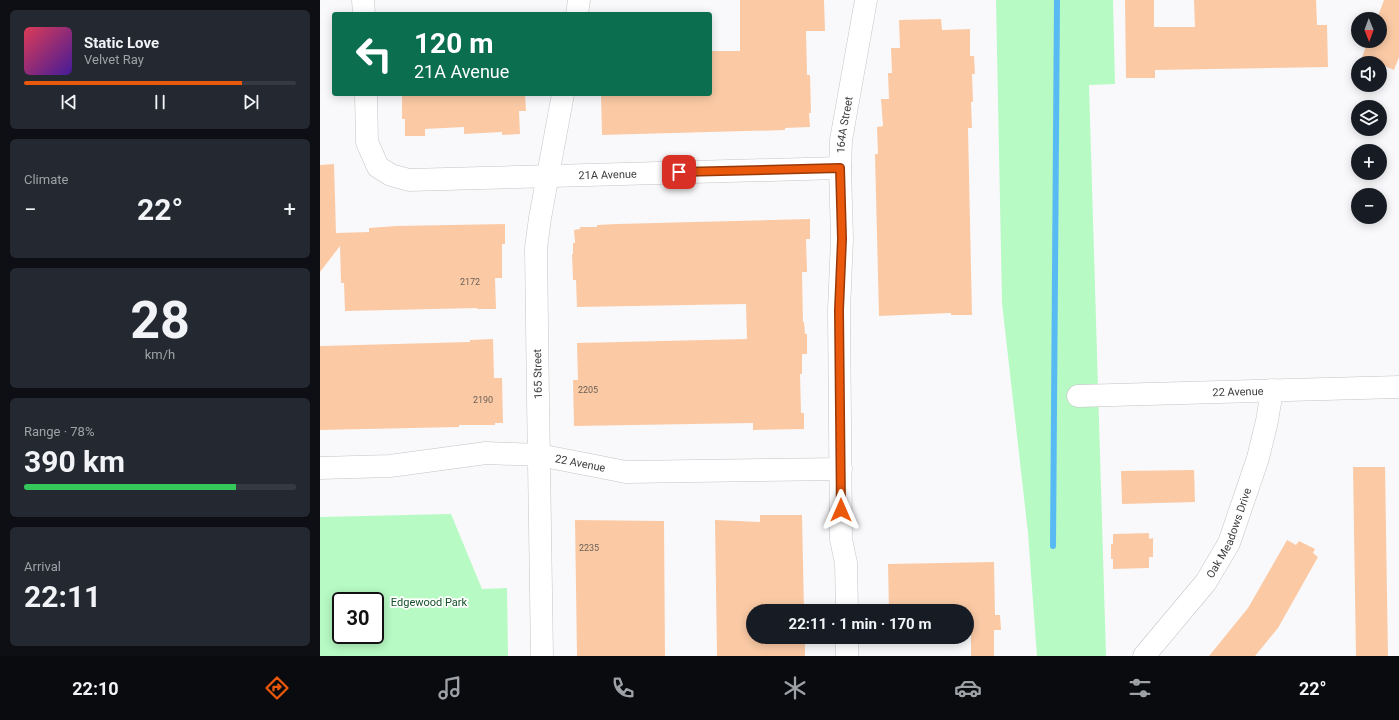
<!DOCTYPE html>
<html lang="en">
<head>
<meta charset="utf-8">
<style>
	body { margin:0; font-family:Roboto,sans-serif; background:#242831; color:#f1f3f6; height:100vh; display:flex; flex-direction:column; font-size:15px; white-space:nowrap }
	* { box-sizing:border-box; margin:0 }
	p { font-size:13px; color:#9ea1a6 }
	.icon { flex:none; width:22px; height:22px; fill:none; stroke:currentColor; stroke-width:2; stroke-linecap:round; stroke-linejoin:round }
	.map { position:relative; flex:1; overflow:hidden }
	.panel { display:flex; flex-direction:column; gap:10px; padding:10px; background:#0d0f14; width:320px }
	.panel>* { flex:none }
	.hud { position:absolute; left:12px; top:12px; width:380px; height:84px; border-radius:4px; box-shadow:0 2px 10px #0003; background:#0b6e4f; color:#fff; overflow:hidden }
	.needle { width:26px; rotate:179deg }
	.controls { position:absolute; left:1031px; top:12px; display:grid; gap:8px }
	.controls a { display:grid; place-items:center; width:36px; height:36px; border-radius:50%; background:#171b24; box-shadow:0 2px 10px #0003; font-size:20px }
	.speed { position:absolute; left:12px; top:592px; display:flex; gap:8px; font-size:20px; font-weight:700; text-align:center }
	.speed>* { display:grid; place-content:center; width:52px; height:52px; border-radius:50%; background:#171b24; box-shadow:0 2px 10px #0003; line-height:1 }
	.speed .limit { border:2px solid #111; border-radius:6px; background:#fff; color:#111 }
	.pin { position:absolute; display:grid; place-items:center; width:34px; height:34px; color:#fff; margin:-17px; border-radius:8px; box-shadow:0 2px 6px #0006 }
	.me { position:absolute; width:44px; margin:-22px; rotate:0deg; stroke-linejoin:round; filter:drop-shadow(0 0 3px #0008) }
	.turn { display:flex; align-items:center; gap:14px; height:84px; padding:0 16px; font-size:18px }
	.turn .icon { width:52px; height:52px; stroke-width:2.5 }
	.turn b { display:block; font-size:28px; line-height:34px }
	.big { font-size:30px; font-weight:700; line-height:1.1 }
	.panel .widget { flex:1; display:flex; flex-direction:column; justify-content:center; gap:6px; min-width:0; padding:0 14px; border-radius:6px; background:#242831 }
	.panel .dial { align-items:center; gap:0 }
	.dial b { font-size:52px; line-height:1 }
	.song { display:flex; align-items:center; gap:12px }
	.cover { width:48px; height:48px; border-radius:6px; background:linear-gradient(135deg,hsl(350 70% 55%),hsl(260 70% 35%)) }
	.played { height:4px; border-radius:2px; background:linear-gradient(90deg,#ea580c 80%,#363941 80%) }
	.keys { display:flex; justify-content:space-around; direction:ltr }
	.heat { display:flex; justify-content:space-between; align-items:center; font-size:22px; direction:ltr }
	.charge { height:6px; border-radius:3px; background:linear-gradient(90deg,#34c759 78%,#363941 0) }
	.trip { position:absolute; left:426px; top:604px; width:228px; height:40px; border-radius:20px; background:#171b24; box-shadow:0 2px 10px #0003; font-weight:700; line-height:40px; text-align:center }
	.dock { display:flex; height:64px; justify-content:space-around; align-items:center; background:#090b0e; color:#9ea1a6 }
	.dock .icon { width:28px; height:28px }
	.dock .current { color:#ea580c }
	.dock b { font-size:18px; color:#f1f3f6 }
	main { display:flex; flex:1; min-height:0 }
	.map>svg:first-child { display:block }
	.green { fill:#b7fac4; fill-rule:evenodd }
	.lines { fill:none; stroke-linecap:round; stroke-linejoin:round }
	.stream { stroke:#58baf3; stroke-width:6 }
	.building { fill:#fbcaa5 }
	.minor-casing { stroke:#c4c4c7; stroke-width:23 }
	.minor { stroke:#fff; stroke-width:22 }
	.route-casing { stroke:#983908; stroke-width:10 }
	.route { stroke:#ea580c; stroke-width:7 }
	.labels { text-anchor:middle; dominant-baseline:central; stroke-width:3.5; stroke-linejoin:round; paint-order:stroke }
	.number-label { font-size:9px; fill:#6c6057 }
	.street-label { font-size:11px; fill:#3d3c3d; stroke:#fff }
	.park-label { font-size:11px; fill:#135027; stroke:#fff }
</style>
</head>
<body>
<main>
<section class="panel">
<div class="widget">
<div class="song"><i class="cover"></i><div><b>Static Love</b><p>Velvet Ray</p></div></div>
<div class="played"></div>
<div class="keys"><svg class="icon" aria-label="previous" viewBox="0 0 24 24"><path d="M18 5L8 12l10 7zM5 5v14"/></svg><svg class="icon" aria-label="pause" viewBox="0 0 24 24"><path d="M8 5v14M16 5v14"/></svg><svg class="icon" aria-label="next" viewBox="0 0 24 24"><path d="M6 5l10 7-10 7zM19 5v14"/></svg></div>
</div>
<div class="widget"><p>Climate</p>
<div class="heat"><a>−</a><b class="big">22°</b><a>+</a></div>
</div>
<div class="widget dial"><b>28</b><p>km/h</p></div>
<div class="widget"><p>Range · 78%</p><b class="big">390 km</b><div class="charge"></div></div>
<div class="widget"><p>Arrival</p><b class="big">22:11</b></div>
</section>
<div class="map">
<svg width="1079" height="656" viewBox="0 0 1079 656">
	<rect width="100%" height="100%" fill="#f9f9fb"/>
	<g class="green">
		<path d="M676,0H793L795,84L769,85L786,656H717L708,533L682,303Z"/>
		<path d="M131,514L162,589L187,588L188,656H0V517ZM21,601H55V635H21Z"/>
	</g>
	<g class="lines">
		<path class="stream" d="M733,546L737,0"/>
	</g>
	<g class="building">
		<path d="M420,0H504L505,31H486L487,75H490L491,113H489L490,127L465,128V130L282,135L281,94H390V88H392L391,51H420Z"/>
		<path d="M805,0H834V27H875L874,0H996L997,25H1007L1008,67L835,70V78H806Z"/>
		<path d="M1064,0H1079V57L1074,70L1060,64V63L1042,57L1048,41H1060V19H1057Z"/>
		<path d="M621,19L622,30L650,29V56H654L655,74H652L653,102H651L652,128H648L652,315H631V313L559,316L555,154H558L557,127L563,126L561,99H569L568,73H572L571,48H580L579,20Z"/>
		<path d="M82,94H205L206,111H199L200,134L182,135V132L144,134V127L105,129V136H85V119H82Z"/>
		<path d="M14,164L16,233L49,232V228L76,226L185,224V244H182V278H175L176,309H157V308L25,311L24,283H21L20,246L0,272V165Z"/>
		<path d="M490,219V239H486L487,272H482L483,322H484L485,334H487V354H482V374H480L481,413H484V429L433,430V423L254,426L253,380H258L257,343L427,339L426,304L257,307L256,280H253L252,254H253V243H255L254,230L260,229V227H277V225L296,224Z"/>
		<path d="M173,339L174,378H182L183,423H175V425H139V427L0,430V346L150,342V340Z"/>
		<path d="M1033,467H1065L1068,656H1036Z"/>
		<path d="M874,470L875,502L802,504L801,471Z"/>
		<path d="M440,515H482L484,611H433V637H485V656H397L395,520L440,522Z"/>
		<path d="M255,520L344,521L345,656H257Z"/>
		<path d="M829,533V539L833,538V557H829V568L793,569V559H791V544H793V534Z"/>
		<path d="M967,540L976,545L979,541L995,549L993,553L998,557L958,628L935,656H889L928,608Z"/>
		<path d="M674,562L675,615H680L681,630H674V656H651V630H647V611H569L568,564Z"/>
	</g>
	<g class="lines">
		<g class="minor-casing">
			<g id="minor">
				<path d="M43,0L44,14"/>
				<path d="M257,14L259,0"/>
				<path id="s1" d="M46,94L47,142L58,167L71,175L89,180L520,168"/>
				<path id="s2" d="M758,396L1079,387"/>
				<path id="s3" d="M0,468L70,466L166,453L219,455L306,472L521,469"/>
				<path id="s4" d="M527,611L526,563L521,539L519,310L522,239L520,168L521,140L546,0"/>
				<path d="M527,637V656"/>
				<path d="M222,656C219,520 218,384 216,248L220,218L243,94"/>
				<path id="s5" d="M824,656L886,582L909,543L938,458L947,421L952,390"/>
			</g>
		</g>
		<use href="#minor" class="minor"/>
	</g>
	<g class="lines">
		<g class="route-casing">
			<path id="route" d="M359,172L520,168L522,239L519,310L521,510"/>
		</g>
		<use href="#route" class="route"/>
	</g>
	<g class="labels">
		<g class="number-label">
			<text x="150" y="282">2172</text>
			<text x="268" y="390">2205</text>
			<text x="163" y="400">2190</text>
			<text x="269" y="548">2235</text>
		</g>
		<g class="street-label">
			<text stroke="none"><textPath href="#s4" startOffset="487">164A Street</textPath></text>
			<text stroke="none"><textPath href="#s1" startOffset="308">21A Avenue</textPath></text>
			<text transform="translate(218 374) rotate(-91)">165 Street</text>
			<text stroke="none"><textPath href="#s2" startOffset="160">22 Avenue</textPath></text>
			<text stroke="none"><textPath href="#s3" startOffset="262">22 Avenue</textPath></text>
			<text stroke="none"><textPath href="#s5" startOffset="151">Oak Meadows Drive</textPath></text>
		</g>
		<g class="park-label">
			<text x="109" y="602">Edgewood Park</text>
		</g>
	</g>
</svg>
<div class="controls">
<a><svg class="needle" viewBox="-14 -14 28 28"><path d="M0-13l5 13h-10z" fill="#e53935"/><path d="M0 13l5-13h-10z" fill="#9ea1a6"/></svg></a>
<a><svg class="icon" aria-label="sound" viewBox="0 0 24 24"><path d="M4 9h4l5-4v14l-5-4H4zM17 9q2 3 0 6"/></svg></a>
<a><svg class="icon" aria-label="layers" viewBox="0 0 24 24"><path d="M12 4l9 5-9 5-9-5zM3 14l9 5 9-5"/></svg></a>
<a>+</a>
<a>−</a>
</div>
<div class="speed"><div class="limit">30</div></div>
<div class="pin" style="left:359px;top:172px;background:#d93025"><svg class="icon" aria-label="arrive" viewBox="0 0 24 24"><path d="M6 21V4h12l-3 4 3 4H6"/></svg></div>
<svg class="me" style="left:521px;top:510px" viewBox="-20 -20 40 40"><path d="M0-17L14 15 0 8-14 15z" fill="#ea580c" stroke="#fff" stroke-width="4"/></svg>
<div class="trip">22:11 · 1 min · 170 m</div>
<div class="hud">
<div class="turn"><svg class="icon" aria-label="left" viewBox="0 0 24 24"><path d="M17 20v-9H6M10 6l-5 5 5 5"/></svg><div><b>120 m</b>21A Avenue</div></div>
</div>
</div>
</main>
<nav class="dock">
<b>22:10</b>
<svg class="icon current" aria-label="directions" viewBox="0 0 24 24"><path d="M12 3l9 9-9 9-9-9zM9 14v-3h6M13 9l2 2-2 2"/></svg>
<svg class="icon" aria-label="music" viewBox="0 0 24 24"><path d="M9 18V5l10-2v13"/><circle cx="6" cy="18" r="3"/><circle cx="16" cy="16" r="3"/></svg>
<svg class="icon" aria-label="phone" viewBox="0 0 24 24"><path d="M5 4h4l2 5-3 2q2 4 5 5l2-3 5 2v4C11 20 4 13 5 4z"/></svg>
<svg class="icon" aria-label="climate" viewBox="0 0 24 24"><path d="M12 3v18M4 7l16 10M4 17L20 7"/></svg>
<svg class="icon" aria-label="car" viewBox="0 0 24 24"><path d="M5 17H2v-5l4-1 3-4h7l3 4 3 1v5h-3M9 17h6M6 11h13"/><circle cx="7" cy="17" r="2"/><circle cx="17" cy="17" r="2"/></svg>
<svg class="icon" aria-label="filters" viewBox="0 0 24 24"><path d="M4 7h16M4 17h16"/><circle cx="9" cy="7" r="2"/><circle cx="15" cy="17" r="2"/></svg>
<b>22°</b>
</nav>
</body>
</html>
